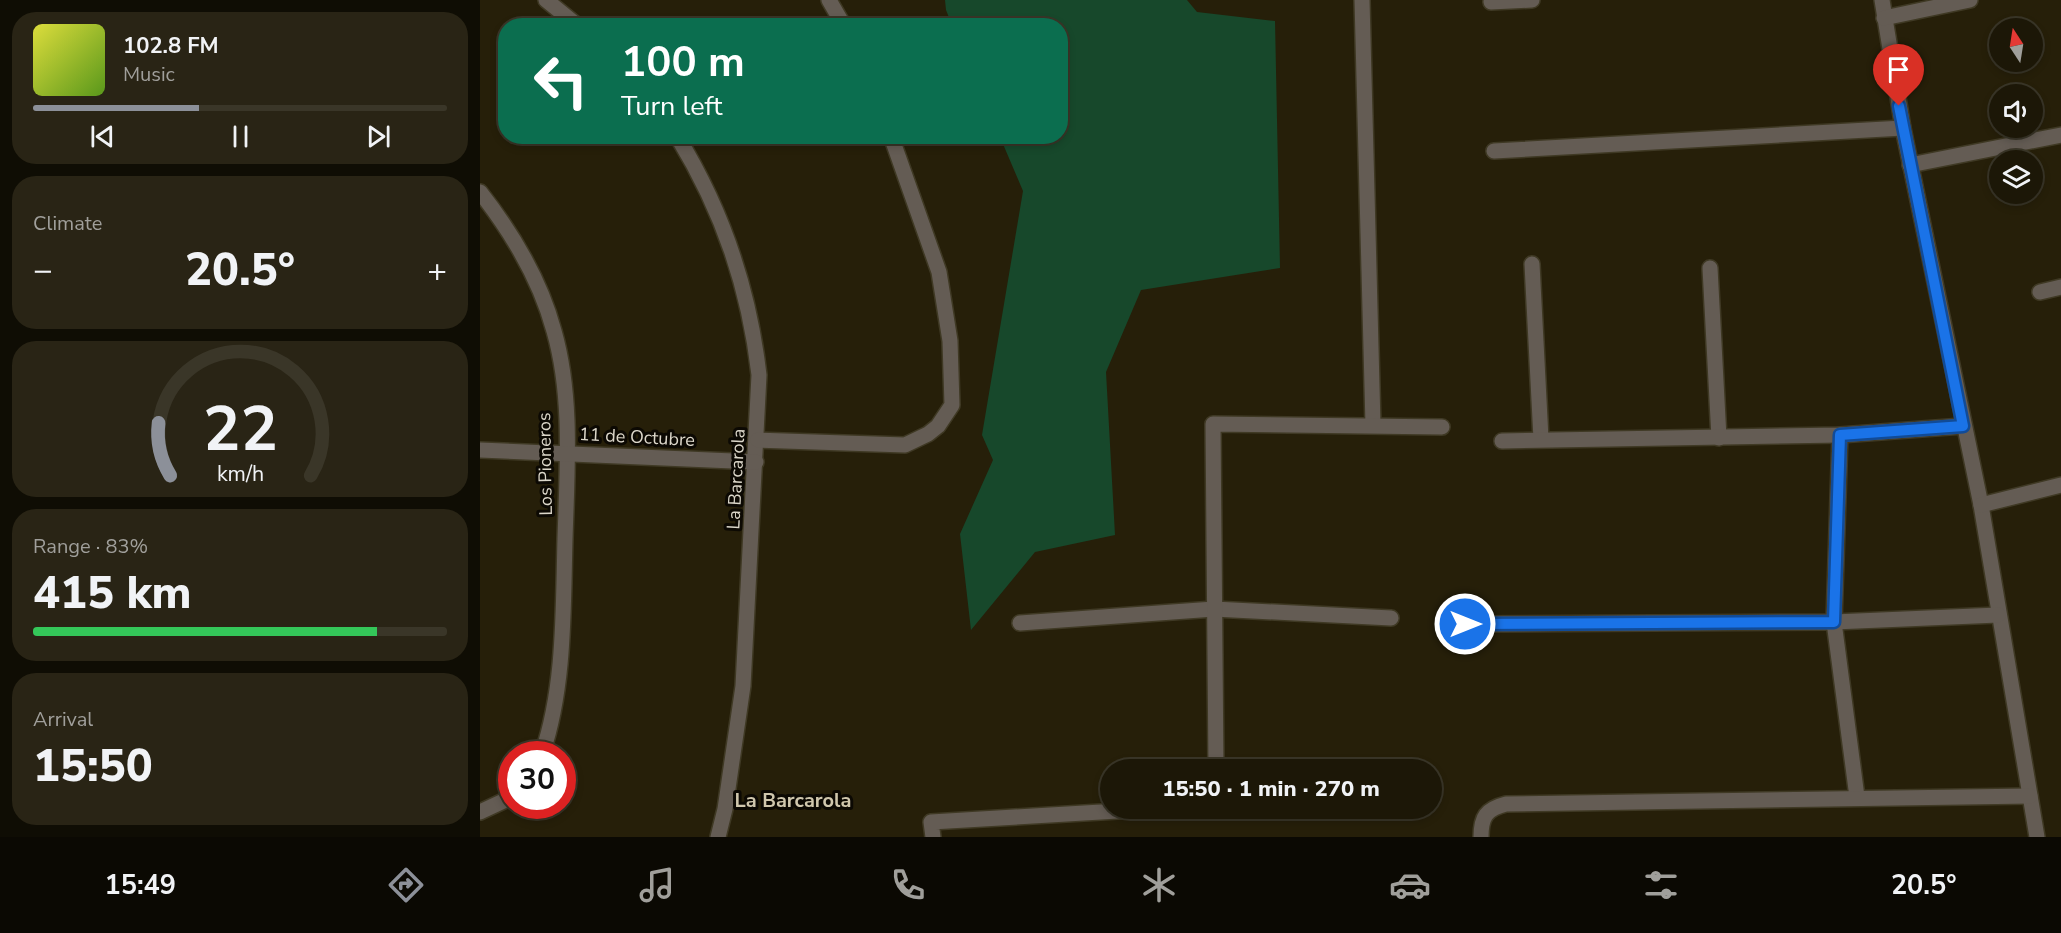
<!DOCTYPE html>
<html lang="en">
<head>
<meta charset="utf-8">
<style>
	body { margin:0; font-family:"Nunito Sans",sans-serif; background:#292415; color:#f1f3f6; height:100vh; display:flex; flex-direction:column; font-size:22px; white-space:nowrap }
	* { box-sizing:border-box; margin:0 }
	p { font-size:20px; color:#a09f9b }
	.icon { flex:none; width:33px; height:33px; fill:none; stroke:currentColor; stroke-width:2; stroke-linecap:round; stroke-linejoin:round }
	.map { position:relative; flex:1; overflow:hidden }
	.details { display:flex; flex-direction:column; gap:12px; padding:12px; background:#0f0d04; width:480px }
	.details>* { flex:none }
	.banner { position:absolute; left:18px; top:18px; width:570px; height:126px; border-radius:24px; box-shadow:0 3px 9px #0003,0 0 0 2px #3a3628; background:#0b6e4f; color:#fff; overflow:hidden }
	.needle { width:39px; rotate:348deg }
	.fabs { position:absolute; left:1509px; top:18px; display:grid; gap:12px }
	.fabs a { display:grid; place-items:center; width:54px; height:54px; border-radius:50%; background:#1c1707; box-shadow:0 3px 9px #0003,0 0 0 2px #3a3628; font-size:30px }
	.speed { position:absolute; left:18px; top:741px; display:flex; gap:12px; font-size:30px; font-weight:700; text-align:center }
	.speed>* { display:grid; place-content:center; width:78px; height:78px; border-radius:50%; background:#1c1707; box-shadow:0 3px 9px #0003,0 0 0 2px #3a3628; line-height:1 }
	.speed .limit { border:9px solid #d22; background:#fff; color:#111 }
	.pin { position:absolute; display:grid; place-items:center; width:51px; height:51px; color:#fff; margin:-62px -26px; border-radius:50% 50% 50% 0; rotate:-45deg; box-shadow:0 0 6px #0007 }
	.pin .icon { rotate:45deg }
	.me { position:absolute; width:66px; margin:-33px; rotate:90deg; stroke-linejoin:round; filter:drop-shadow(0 0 4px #0008) }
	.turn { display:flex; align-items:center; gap:21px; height:126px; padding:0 24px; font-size:27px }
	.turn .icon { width:78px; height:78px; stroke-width:2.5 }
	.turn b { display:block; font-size:42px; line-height:51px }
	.big { font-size:45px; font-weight:800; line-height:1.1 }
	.details .card { flex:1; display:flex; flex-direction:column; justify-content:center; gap:9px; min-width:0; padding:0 21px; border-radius:24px; background:#292415 }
	.details .dial { align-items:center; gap:0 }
	.dial svg { height:156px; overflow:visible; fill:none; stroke:#3a3628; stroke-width:7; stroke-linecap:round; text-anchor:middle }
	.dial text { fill:#f1f3f6; stroke:none }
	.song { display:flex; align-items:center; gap:18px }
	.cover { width:72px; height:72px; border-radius:9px; background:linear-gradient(135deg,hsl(60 70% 55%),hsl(90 70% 35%)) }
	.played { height:6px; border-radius:3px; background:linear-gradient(90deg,#8c9099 40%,#3a3628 40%) }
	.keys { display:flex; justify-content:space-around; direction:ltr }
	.heat { display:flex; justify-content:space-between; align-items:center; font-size:33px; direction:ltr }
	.charge { height:9px; border-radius:4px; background:linear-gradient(90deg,#34c759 83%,#3a3628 0) }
	.trip { position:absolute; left:620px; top:759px; width:342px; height:60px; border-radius:30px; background:#1c1707; box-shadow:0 3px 9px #0003,0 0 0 2px #3a3628; font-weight:800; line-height:60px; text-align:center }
	.dock { display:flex; height:96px; justify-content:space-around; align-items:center; background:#0b0903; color:#a09f9b }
	.dock .icon { width:42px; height:42px }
	.dock .active { color:#8c9099 }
	.dock b { font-size:27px; color:#f1f3f6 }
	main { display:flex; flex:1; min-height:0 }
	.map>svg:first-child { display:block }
	.green { fill:#17482b }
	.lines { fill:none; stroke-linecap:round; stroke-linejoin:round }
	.minor-casing { stroke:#3f3924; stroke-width:18 }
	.minor { stroke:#645c54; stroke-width:15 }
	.route-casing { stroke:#114b97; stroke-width:15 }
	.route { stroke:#1a73e8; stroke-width:10 }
	.labels { text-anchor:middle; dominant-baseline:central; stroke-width:6; stroke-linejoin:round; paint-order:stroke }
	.street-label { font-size:18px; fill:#dcd7ca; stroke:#0c0903 }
	.neighbourhood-label { font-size:20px; font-weight:bold; fill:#d0c7ad; stroke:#0c0903 }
</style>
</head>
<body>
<main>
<section class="details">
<div class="card">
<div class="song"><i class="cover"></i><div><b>102.8 FM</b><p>Music</p></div></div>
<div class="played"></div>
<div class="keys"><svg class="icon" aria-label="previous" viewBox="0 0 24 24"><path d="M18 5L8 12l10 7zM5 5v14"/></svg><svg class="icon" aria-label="pause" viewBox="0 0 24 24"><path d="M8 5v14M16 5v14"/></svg><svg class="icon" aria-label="next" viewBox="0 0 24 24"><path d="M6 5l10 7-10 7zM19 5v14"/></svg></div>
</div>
<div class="card"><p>Climate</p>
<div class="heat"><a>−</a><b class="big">20.5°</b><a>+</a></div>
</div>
<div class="card dial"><svg viewBox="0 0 100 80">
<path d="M14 69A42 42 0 1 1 86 69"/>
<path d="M14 69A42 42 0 0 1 8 42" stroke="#8c9099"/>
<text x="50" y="56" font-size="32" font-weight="700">22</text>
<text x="50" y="72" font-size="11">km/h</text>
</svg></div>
<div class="card"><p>Range · 83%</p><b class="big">415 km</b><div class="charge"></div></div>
<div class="card"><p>Arrival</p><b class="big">15:50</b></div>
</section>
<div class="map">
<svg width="1581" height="837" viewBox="0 0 1581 837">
	<rect width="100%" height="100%" fill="#261f09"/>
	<path class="green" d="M465,0H707L717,12L795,21L800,268L661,290L626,372L635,535L555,552L491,630L480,534L513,460L502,435L543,191L520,137L580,136V26L472,25L466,10Z"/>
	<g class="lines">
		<g class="minor-casing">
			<g id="minor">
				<path d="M66,0L98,26"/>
				<path d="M349,0L364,26"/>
				<path d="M882,0L893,425"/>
				<path d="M1402,0L1423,128L1501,505L1557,837"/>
				<path d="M1011,2L1052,0"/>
				<path d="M1404,18L1490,0"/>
				<path d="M197,136C243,211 269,288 279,375L263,686L245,809L238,837"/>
				<path d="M1014,151L1423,128"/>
				<path d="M1430,165L1581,135"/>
				<path d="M0,192C33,234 60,279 74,331C93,397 87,471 85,539C83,610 85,687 62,754"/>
				<path d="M1052,264L1061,439"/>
				<path d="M1230,268L1239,438"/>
				<path d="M1560,292L1581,287"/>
				<path d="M1360,435L1354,622L1377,797"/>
				<path d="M278,440L425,445L448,434L458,426L472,405L470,341L459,272L411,136"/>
				<path d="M1022,441L1360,435L1483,426"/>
				<path d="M0,450L276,462"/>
				<path d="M1501,505L1581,485"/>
				<path d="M540,623L734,609L911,618"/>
				<path d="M985,624L1354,622L1518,615"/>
				<path d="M736,770L733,424L962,427"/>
				<path d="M0,812L32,797"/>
				<path d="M453,837L451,822L689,808"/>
				<path d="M1001,837C1001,817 1006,809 1026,804L1550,796"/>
			</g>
		</g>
		<use href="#minor" class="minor"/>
	</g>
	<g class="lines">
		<g class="route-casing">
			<path id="route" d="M985,624L1354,622L1360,435L1483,426L1419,106"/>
		</g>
		<use href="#route" class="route"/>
	</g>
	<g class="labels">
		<g class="street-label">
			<text transform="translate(157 437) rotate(3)">11 de Octubre</text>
			<text transform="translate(65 464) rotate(-91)">Los Pioneros</text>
			<text transform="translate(256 479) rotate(-87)">La Barcarola</text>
		</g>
		<g class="neighbourhood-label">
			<text x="313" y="800">La Barcarola</text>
		</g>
	</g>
</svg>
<div class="fabs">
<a><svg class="needle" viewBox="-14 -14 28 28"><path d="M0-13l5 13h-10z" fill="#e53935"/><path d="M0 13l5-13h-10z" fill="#a09f9b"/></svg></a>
<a><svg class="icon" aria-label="sound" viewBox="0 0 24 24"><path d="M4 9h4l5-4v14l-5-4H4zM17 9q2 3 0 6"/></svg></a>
<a><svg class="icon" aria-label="layers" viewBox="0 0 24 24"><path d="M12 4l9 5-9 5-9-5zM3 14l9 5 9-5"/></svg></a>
</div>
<div class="speed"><div class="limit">30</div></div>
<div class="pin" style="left:1419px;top:106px;background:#d93025"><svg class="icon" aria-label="arrive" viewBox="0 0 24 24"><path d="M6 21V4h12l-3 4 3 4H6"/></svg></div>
<svg class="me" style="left:985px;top:624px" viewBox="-20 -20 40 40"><circle r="17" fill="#1a73e8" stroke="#fff" stroke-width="3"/><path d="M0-11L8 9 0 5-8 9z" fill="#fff"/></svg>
<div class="trip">15:50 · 1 min · 270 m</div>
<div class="banner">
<div class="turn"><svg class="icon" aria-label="left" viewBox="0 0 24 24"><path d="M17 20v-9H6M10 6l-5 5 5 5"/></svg><div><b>100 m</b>Turn left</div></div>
</div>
</div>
</main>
<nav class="dock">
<b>15:49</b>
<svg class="icon active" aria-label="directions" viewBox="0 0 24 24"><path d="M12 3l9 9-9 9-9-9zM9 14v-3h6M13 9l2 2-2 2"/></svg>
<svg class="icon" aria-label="music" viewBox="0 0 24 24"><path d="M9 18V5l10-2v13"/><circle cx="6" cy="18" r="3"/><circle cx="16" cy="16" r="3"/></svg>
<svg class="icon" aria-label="phone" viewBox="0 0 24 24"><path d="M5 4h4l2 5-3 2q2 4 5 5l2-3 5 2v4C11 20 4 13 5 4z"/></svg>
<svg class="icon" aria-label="climate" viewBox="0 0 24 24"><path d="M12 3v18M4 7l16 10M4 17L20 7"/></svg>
<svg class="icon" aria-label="car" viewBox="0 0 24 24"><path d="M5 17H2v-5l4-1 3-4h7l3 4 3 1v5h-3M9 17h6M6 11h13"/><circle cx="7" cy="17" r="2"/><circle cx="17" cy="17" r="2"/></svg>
<svg class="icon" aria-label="filters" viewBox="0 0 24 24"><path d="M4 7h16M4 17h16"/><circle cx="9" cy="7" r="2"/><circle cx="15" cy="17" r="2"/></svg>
<b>20.5°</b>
</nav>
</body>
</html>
